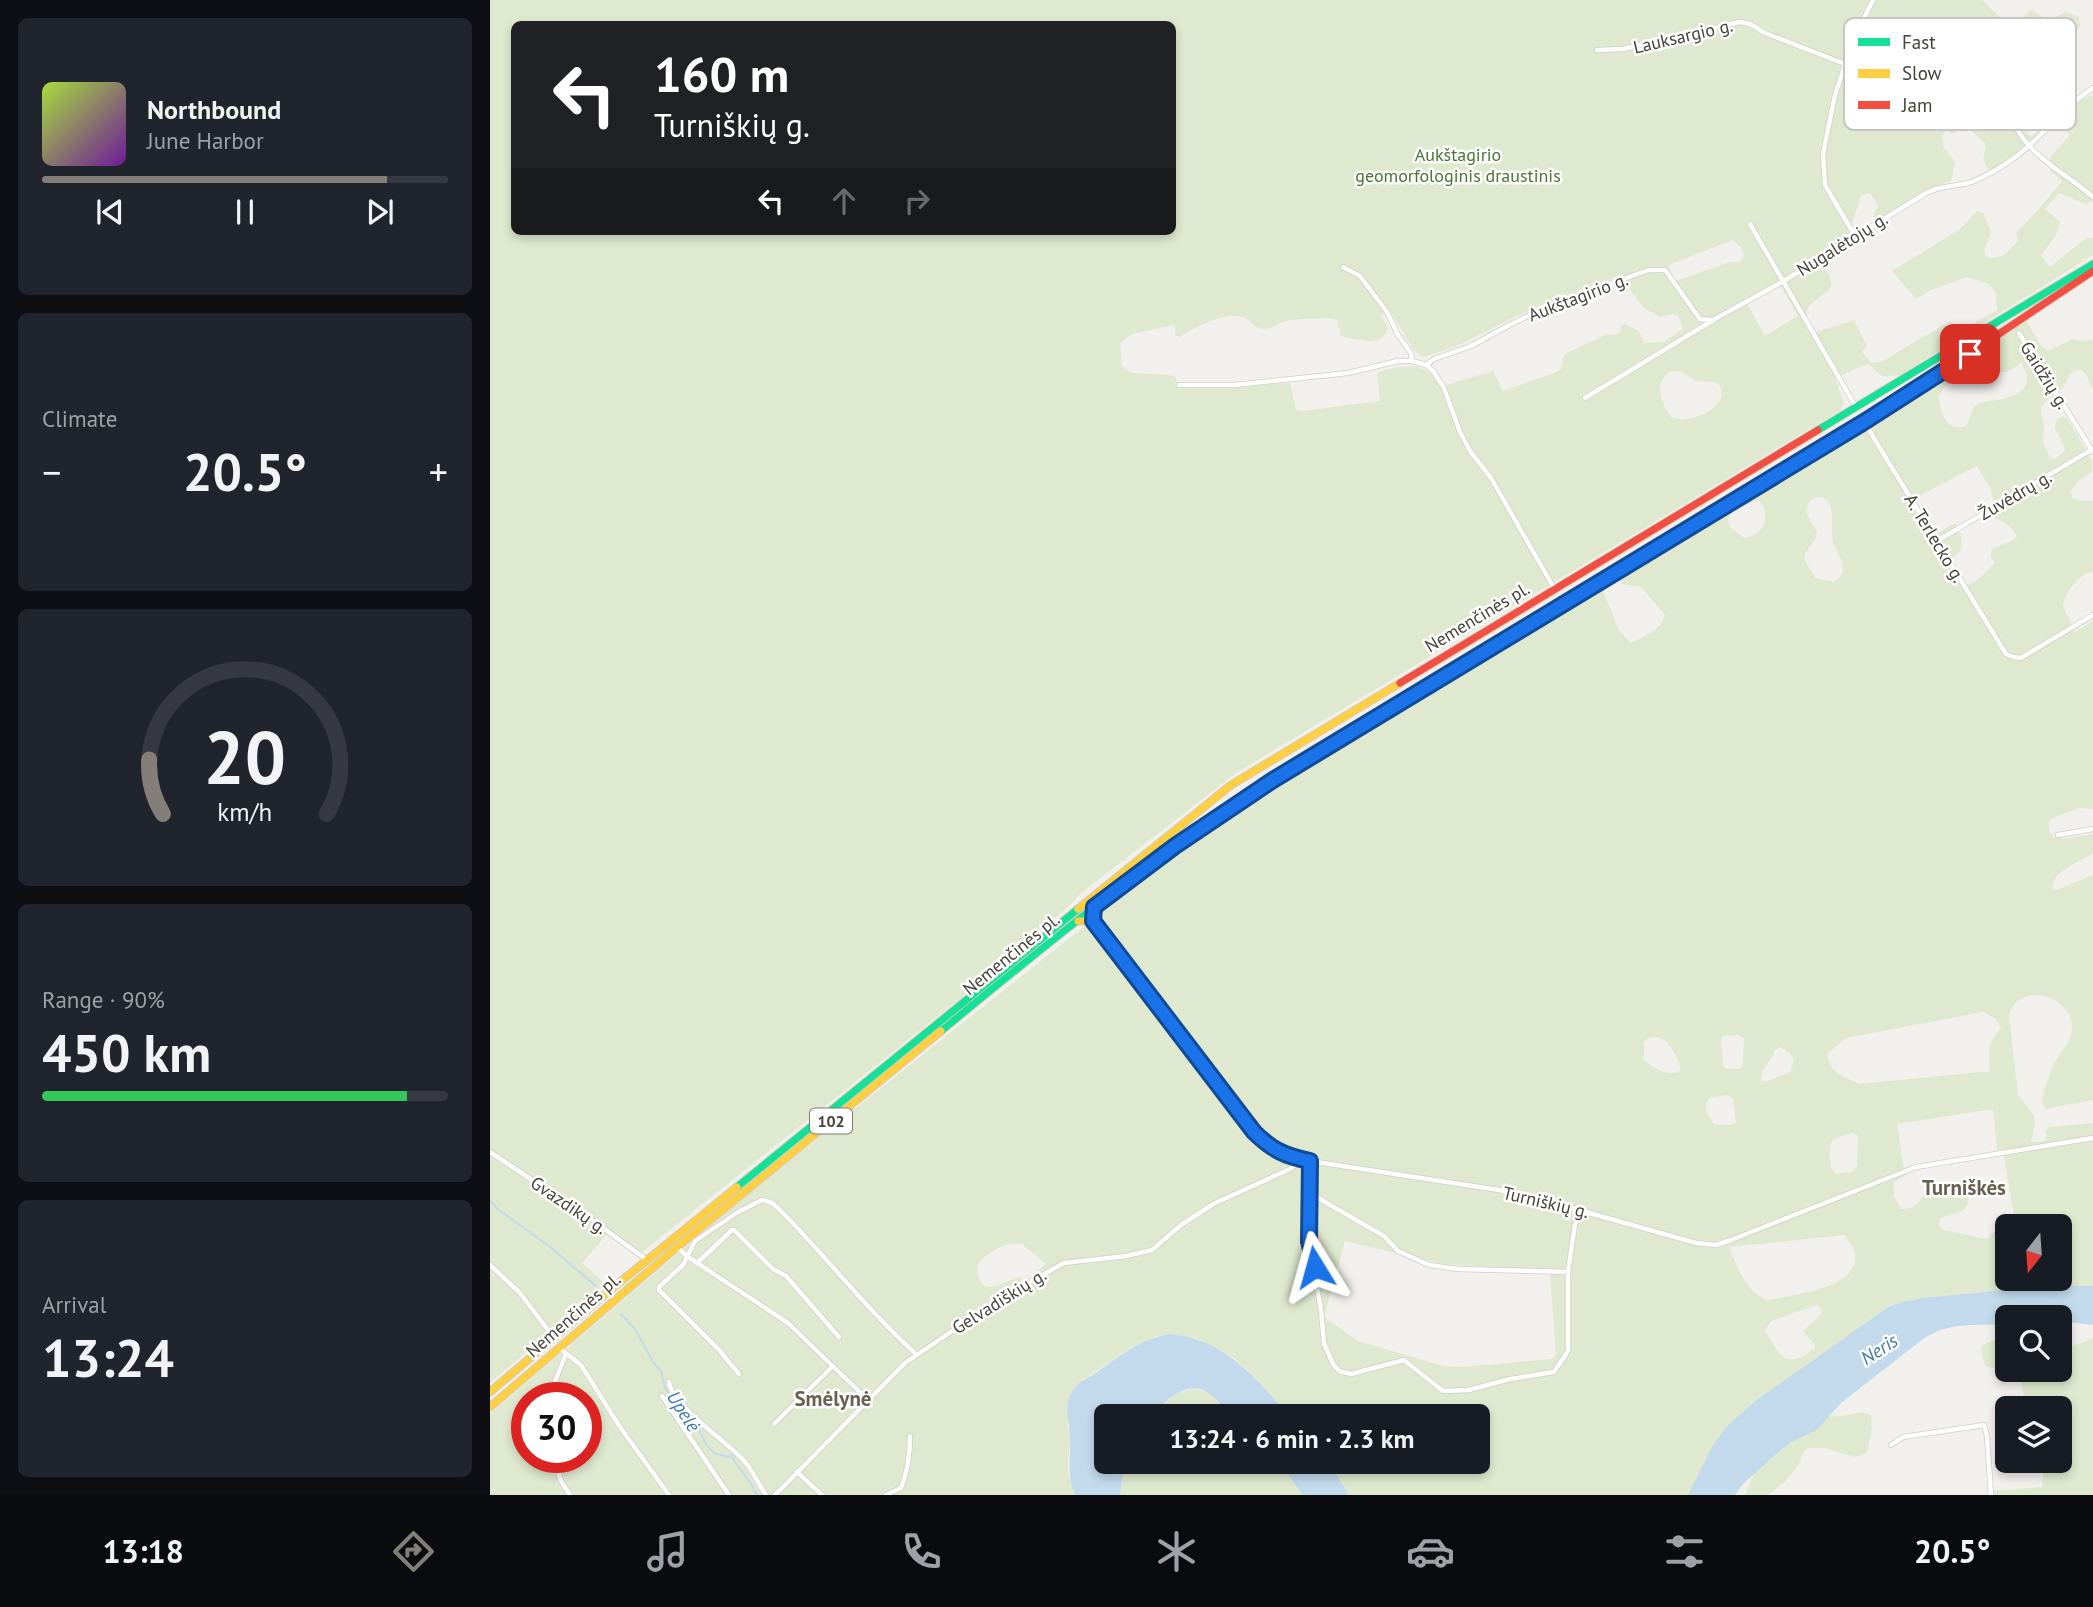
<!DOCTYPE html>
<html lang="en">
<head>
<meta charset="utf-8">
<style>
	body { margin:0; font-family:"PT Sans",sans-serif; background:#20242c; color:#f1f3f6; height:100vh; display:flex; flex-direction:column; font-size:26px; white-space:nowrap }
	* { box-sizing:border-box; margin:0 }
	p { font-size:23px; color:#9ea1a6 }
	.icon { flex:none; width:38px; height:38px; fill:none; stroke:currentColor; stroke-width:2; stroke-linecap:round; stroke-linejoin:round }
	.map { position:relative; flex:1; overflow:hidden }
	.panel { display:flex; flex-direction:column; gap:18px; padding:18px; background:#0d0f14; width:490px }
	.panel>* { flex:none }
	.hud { position:absolute; left:21px; top:21px; width:665px; height:214px; border-radius:10px; box-shadow:0 4px 10px #0003; background:#202124; color:#fff; overflow:hidden }
	.needle { width:46px; rotate:197deg }
	.buttons { position:absolute; left:1505px; top:1214px; display:grid; gap:14px }
	.buttons a { display:grid; place-items:center; width:77px; height:77px; border-radius:10px; background:#171b24; box-shadow:0 4px 10px #0003; font-size:35px }
	.speed { position:absolute; left:21px; top:1382px; display:flex; gap:14px; font-size:35px; font-weight:700; text-align:center }
	.speed>* { display:grid; place-content:center; width:91px; height:91px; border-radius:50%; background:#171b24; box-shadow:0 4px 10px #0003; line-height:1 }
	.speed .limit { border:10px solid #d22; background:#fff; color:#111 }
	.pin { position:absolute; display:grid; place-items:center; width:60px; height:60px; color:#fff; margin:-30px; border-radius:14px; box-shadow:0 4px 10px #0006 }
	.me { position:absolute; width:77px; margin:-38px; rotate:352deg; stroke-linejoin:round; filter:drop-shadow(0 0 5px #0008) }
	.turn { display:flex; align-items:center; gap:24px; height:147px; padding:0 28px; font-size:32px }
	.turn .icon { width:91px; height:91px; stroke-width:2.5 }
	.turn b { display:block; font-size:49px; line-height:60px }
	.lanes { display:flex; align-items:center; height:66px; padding:0 28px; background:#0003; justify-content:center; gap:35px; direction:ltr }
	.lanes .off { opacity:.35 }
	.big { font-size:52px; font-weight:800; line-height:1.1 }
	.panel .card { flex:1; display:flex; flex-direction:column; justify-content:center; gap:10px; min-width:0; padding:0 24px; border-radius:10px; background:#20242c }
	.panel .dial { align-items:center; gap:0 }
	.dial svg { height:182px; overflow:visible; fill:none; stroke:#363941; stroke-width:7; stroke-linecap:round; text-anchor:middle }
	.dial text { fill:#f1f3f6; stroke:none }
	.song { display:flex; align-items:center; gap:21px }
	.cover { width:84px; height:84px; border-radius:10px; background:linear-gradient(135deg,hsl(80 70% 55%),hsl(280 70% 35%)) }
	.played { height:7px; border-radius:4px; background:linear-gradient(90deg,#837f78 85%,#363941 85%) }
	.keys { display:flex; justify-content:space-around; direction:ltr }
	.heat { display:flex; justify-content:space-between; align-items:center; font-size:38px; direction:ltr }
	.charge { height:10px; border-radius:5px; background:linear-gradient(90deg,#34c759 90%,#363941 0) }
	.trip { position:absolute; left:604px; top:1404px; width:396px; height:70px; border-radius:10px; background:#171b24; box-shadow:0 4px 10px #0003; font-weight:800; line-height:70px; text-align:center }
	.menu { display:flex; height:112px; justify-content:space-around; align-items:center; background:#090b0e; color:#9ea1a6 }
	.menu .icon { width:49px; height:49px }
	.menu .active { color:#837f78 }
	.menu b { font-size:32px; color:#f1f3f6 }
	main { display:flex; flex:1; min-height:0 }
	.map>svg:first-child { display:block }
	.green { fill:#dfe9cf; fill-rule:evenodd }
	.water { fill:#c2daeb }
	.lines { fill:none; stroke-linecap:round; stroke-linejoin:round }
	.stream { stroke:#c2daeb; stroke-width:2 }
	.street-casing { stroke:#d0ceca; stroke-width:6 }
	.fast-casing { stroke:#d2ccbc; stroke-width:9 }
	.slow-casing { stroke:#d2ccbc; stroke-width:9 }
	.jam-casing { stroke:#d2ccbc; stroke-width:9 }
	.street { stroke:#fdfdfc; stroke-width:4.5 }
	.fast { stroke:#16e098; stroke-width:7 }
	.slow { stroke:#ffcf43; stroke-width:7 }
	.jam { stroke:#f24e42; stroke-width:7 }
	.route-casing { stroke:#114b97; stroke-width:18 }
	.route { stroke:#1a73e8; stroke-width:12 }
	.labels { text-anchor:middle; dominant-baseline:central; stroke-width:5; stroke-linejoin:round; paint-order:stroke }
	.shield { fill:#fff; stroke:#7e7b74; stroke-width:2 }
	.shield-label { font-size:16px; font-weight:bold; fill:#474239 }
	.street-label { font-size:18px; fill:#474239; stroke:#fff }
	.park-label { font-size:18px; fill:#4a7431; stroke:#fff }
	.water-label { font-size:19px; font-style:italic; fill:#3b7aaa; stroke:#fff }
	.quarter-label { font-size:21px; font-weight:bold; fill:#696051; stroke:#fff }
	.key { fill:#fff; stroke:#c8c6c4; stroke-width:2 }
	.key-label { font-size:19px; fill:#474239 }
</style>
</head>
<body>
<main>
<section class="panel">
<div class="card">
<div class="song"><i class="cover"></i><div><b>Northbound</b><p>June Harbor</p></div></div>
<div class="played"></div>
<div class="keys"><svg class="icon" aria-label="previous" viewBox="0 0 24 24"><path d="M18 5L8 12l10 7zM5 5v14"/></svg><svg class="icon" aria-label="pause" viewBox="0 0 24 24"><path d="M8 5v14M16 5v14"/></svg><svg class="icon" aria-label="next" viewBox="0 0 24 24"><path d="M6 5l10 7-10 7zM19 5v14"/></svg></div>
</div>
<div class="card"><p>Climate</p>
<div class="heat"><a>−</a><b class="big">20.5°</b><a>+</a></div>
</div>
<div class="card dial"><svg viewBox="0 0 100 80">
<path d="M14 69A42 42 0 1 1 86 69"/>
<path d="M14 69A42 42 0 0 1 8 45" stroke="#837f78"/>
<text x="50" y="56" font-size="32" font-weight="700">20</text>
<text x="50" y="72" font-size="11">km/h</text>
</svg></div>
<div class="card"><p>Range · 90%</p><b class="big">450 km</b><div class="charge"></div></div>
<div class="card"><p>Arrival</p><b class="big">13:24</b></div>
</section>
<div class="map">
<svg width="1603" height="1495" viewBox="0 0 1603 1495">
	<rect width="100%" height="100%" fill="#f2f0ec"/>
	<g class="green">
		<path d="M0,0H1492L1522,29L1541,10L1556,19H1561L1576,12L1589,17L1590,26L1586,33L1579,35L1571,32L1560,38L1559,70L1530,77L1525,81C1520,101 1526,123 1541,137L1565,115L1570,120C1580,108 1589,100 1603,95V201L1596,204L1569,193L1555,209L1570,222L1567,234L1551,255L1560,267L1596,238H1603V255L1410,375C1392,377 1392,378 1380,365L1377,364L1345,378L1354,403L1351,410L746,773L590,894C560,929 515,948 488,984L151,1253L120,1231L92,1263L116,1284L0,1383ZM24,24H682V231H24ZM1567,123L1580,135L1560,157V170L1572,181L1548,210L1526,233L1528,241C1517,252 1514,259 1497,258C1490,248 1500,241 1501,231L1493,213L1487,211L1469,230L1402,271L1426,299L1441,290L1477,277L1499,284L1506,294L1507,310L1470,331L1460,321L1391,362L1382,363L1372,352L1377,346L1364,320L1323,333C1315,313 1312,310 1331,296C1332,295 1339,290 1340,289C1348,277 1322,262 1339,248C1345,244 1352,241 1358,237C1361,223 1367,210 1371,196L1380,193L1388,205L1383,217L1387,220L1443,187L1461,181L1465,162L1453,146L1452,136L1457,131L1462,134L1477,127L1495,143L1496,147L1493,158L1498,170L1520,164ZM1243,240L1252,249L1254,255L1250,262H1240L1185,281L1178,265ZM1126,277L1134,282L1154,308L1170,317L1183,314L1188,316L1193,329L1174,342L1154,343L1149,331L1135,324L1131,326L1129,333L1126,335L1118,334L1076,353L1073,358L1071,369L1067,372L1013,391L1003,371L950,387C947,383 944,376 940,373C925,361 902,368 887,373L890,401L812,411L806,410L800,383L734,387L690,388L687,386L686,378L683,375L641,373L632,366L630,343L642,334L684,325L686,336L690,337C704,327 740,309 757,319C763,323 766,330 776,329C783,328 789,323 796,321C810,318 826,319 841,318L847,320L851,336C866,339 894,349 898,327L890,315L902,314L924,350L932,357C967,349 992,333 1023,318C1057,303 1091,289 1126,277ZM1288,286L1292,288L1308,316L1275,336L1257,303ZM1182,371H1190L1206,381L1227,382C1247,405 1199,426 1181,417C1172,403 1161,382 1182,371Z"/>
		<path d="M1536,320L1549,343L1558,351L1583,339L1595,341L1603,339V390L1595,373L1592,370H1586L1580,374L1573,388L1559,398L1551,407V414L1554,423L1553,442L1560,458L1565,459L1573,453L1575,448L1565,428L1566,421L1571,417L1577,418L1602,461V472L1589,481L1580,492L1583,498L1592,501H1603V572C1589,573 1575,593 1573,606L1585,632L1603,621V809L1589,808L1560,819C1557,828 1559,833 1566,838H1578L1603,834V854C1589,861 1562,872 1562,889L1567,890L1603,875V1100L1556,1109L1552,1103C1553,1091 1558,1078 1563,1066C1569,1053 1582,1043 1582,1026C1581,996 1529,980 1519,1015L1528,1094L1544,1116L1545,1123L1541,1142L1556,1141V1130L1560,1127L1603,1123V1286L1491,1292L1425,1299L1398,1307L1264,1402L1237,1426L1223,1445L1198,1495H859L838,1461H987V1416H799L766,1378L744,1358L706,1338L680,1334L667,1336L642,1347L593,1380L577,1425C583,1439 578,1452 578,1466C578,1476 582,1486 585,1495H0V1414L254,1197L680,858L744,814L1111,586L1129,630L1141,643C1154,637 1171,630 1175,615L1151,587L1132,584L1127,576L1414,404L1421,402ZM1531,363C1552,397 1512,399 1488,403C1480,409 1482,414 1478,422C1476,427 1474,427 1469,427C1454,428 1451,409 1448,397L1455,386L1499,364C1514,376 1516,374 1531,363ZM1487,466L1501,490L1504,503L1496,511C1506,523 1518,518 1527,537C1522,542 1509,545 1501,549V557L1505,563C1491,575 1491,583 1471,585L1457,562C1475,550 1475,544 1466,524H1463L1442,537L1421,500ZM1325,497C1350,495 1339,526 1343,542C1345,550 1353,559 1353,568C1353,575 1349,578 1344,582L1325,578L1314,559L1316,552L1325,539L1327,532L1316,512L1319,501ZM1268,500C1282,513 1275,536 1254,538L1240,527L1238,519L1243,511ZM1493,1012L1506,1019L1511,1028C1497,1043 1499,1051 1500,1071L1369,1084L1348,1074L1341,1067L1337,1054L1356,1038ZM1249,1035L1254,1039L1253,1065L1250,1069H1237L1233,1067L1231,1039L1233,1036ZM1163,1037C1176,1038 1179,1043 1185,1054C1188,1062 1191,1063 1190,1071C1178,1077 1163,1068 1154,1060V1043L1158,1038ZM1290,1047L1300,1053L1304,1061L1300,1072L1275,1082L1272,1081C1269,1070 1282,1061 1285,1050ZM1238,1095L1243,1099L1246,1122L1243,1125H1225C1219,1117 1212,1106 1219,1098ZM1503,1109L1507,1150L1513,1149L1525,1223L1509,1228L1497,1239L1453,1230L1449,1225L1450,1219C1456,1214 1464,1215 1471,1212C1474,1210 1477,1206 1478,1203C1484,1181 1446,1191 1436,1193C1426,1203 1428,1209 1411,1209L1404,1196V1182L1415,1176L1407,1124ZM1362,1133L1367,1135L1368,1139L1367,1166L1362,1172L1346,1174C1341,1170 1341,1166 1340,1159C1338,1138 1343,1139 1362,1133ZM1517,1227H1570V1279H1517ZM1355,1235C1358,1241 1364,1248 1365,1255C1371,1288 1298,1296 1277,1300C1256,1293 1247,1266 1239,1247ZM855,1241L953,1264L1060,1271L1066,1355L1062,1359L973,1367L953,1366L868,1341L834,1317ZM522,1243L532,1244L556,1264L534,1282L531,1277C521,1278 509,1287 499,1287C495,1287 491,1283 490,1280C479,1260 507,1247 522,1243ZM1327,1305L1332,1310L1331,1314L1313,1331L1325,1345V1348C1295,1371 1290,1356 1275,1330L1281,1321ZM37,1398H96V1458H37Z"/>
		<path d="M1517,1335V1370H1570V1348L1589,1344L1603,1338V1495H1502L1501,1491L1552,1487L1555,1461H1570V1409H1535L1531,1376L1527,1373L1497,1367C1492,1359 1490,1354 1492,1345Z"/>
		<path d="M705,1388L718,1393L742,1416H662L686,1394Z"/>
		<path d="M1372,1412L1381,1415L1382,1428L1377,1453L1365,1457L1335,1448H1318L1313,1453L1309,1464L1295,1482L1278,1495H1255L1264,1474L1303,1441L1327,1430L1337,1417L1352,1416Z"/>
		<path d="M635,1461H789L812,1495H630Z"/>
	</g>
	<g class="water">
		<path d="M1578,1286H1603V1325L1570,1321V1318H1517V1324C1487,1326 1460,1321 1433,1339L1351,1403L1327,1430L1303,1441L1289,1452L1253,1484L1245,1495H1198L1223,1445L1237,1426L1264,1402L1398,1307L1412,1302L1433,1298L1513,1290Z"/>
		<path d="M680,1334C733,1338 767,1378 799,1416H742C734,1409 727,1399 718,1393C698,1378 674,1402 662,1416H616V1461H635L630,1495H585C576,1473 581,1459 580,1437C580,1420 572,1407 583,1390C588,1382 597,1379 604,1374C629,1357 649,1339 680,1334Z"/>
		<path d="M789,1461H838L859,1495H812Z"/>
	</g>
	<g class="lines">
		<g class="stream">
			<path d="M0,1201L9,1210L59,1246L106,1286"/>
			<path d="M131,1314L145,1329L163,1362L171,1371L175,1388L191,1411L207,1425L216,1445L224,1453L238,1457L241,1455C249,1470 261,1480 267,1495"/>
		</g>
		<g class="street-casing">
			<g id="street">
				<path d="M1107,50L1133,49L1250,22L1260,24L1275,33L1355,64"/>
				<path d="M1522,116C1531,152 1577,174 1603,197"/>
				<path d="M1260,224L1366,407"/>
				<path d="M1365,236L1335,185L1333,154L1345,95L1363,40L1383,0"/>
				<path d="M853,267L870,276L897,312L908,335L921,353L922,361"/>
				<path d="M1529,333L1603,452"/>
				<path d="M936,365L944,359L981,346L1025,322L1071,301L1159,270H1175L1210,319L1222,320"/>
				<path d="M689,385H744L858,373L908,361H922L936,365L943,371L954,388L970,432L980,451L1001,478L1064,588"/>
				<path d="M1095,398L1225,319L1292,282L1436,193C1449,186 1464,186 1478,183C1493,179 1504,171 1517,163C1551,141 1568,110 1603,88"/>
				<path d="M1374,422L1516,654L1523,657L1531,658L1603,615"/>
				<path d="M1447,541L1603,449"/>
				<path d="M1568,835L1603,829"/>
				<path d="M603,921L764,1132C782,1150 795,1156 820,1161L1009,1190L1053,1200L1206,1243L1226,1245L1241,1240L1426,1167L1603,1138"/>
				<path d="M0,1152L98,1217L157,1260"/>
				<path d="M820,1161L819,1241L831,1310L834,1343L843,1364L849,1371L861,1374L914,1360L953,1391L979,1390L1020,1379L1064,1372L1078,1351V1272L1085,1224L1091,1209"/>
				<path d="M821,1194L894,1236L908,1251L939,1265L968,1269L1078,1272"/>
				<path d="M187,1247L198,1257L298,1323L378,1400"/>
				<path d="M207,1263L242,1230H244L283,1269L296,1276L349,1337"/>
				<path d="M0,1265L30,1293L64,1338"/>
				<path d="M69,1348L91,1365L130,1427L179,1495"/>
				<path d="M249,1374L229,1350L169,1290V1287L193,1265L205,1241L248,1212L272,1200L282,1203L288,1208C336,1256 376,1309 426,1354"/>
				<path d="M179,1382C181,1405 239,1443 255,1462C264,1472 268,1484 276,1495"/>
				<path d="M172,1396L239,1495"/>
				<path d="M72,1398L65,1381L76,1354"/>
				<path d="M284,1424L343,1366"/>
				<path d="M1401,1445L1413,1437L1494,1425L1497,1436L1501,1495"/>
				<path d="M64,1458L71,1481L80,1495"/>
				<path d="M307,1472L332,1495"/>
				<path d="M285,1495L415,1363L514,1296L574,1263L636,1256L662,1250L691,1225L725,1203L800,1169L804,1166L807,1158"/>
				<path d="M396,1495L411,1488C418,1471 420,1455 420,1436"/>
			</g>
		</g>
		<g class="fast-casing">
			<g id="fast">
				<path d="M1328,430L1603,264"/>
				<path d="M451,1031C553,947 654,864 765,792"/>
				<path d="M247,1187L588,909"/>
			</g>
		</g>
		<g class="slow-casing">
			<g id="slow">
				<path d="M765,792L1254,495"/>
				<path d="M588,909L741,785L910,683"/>
				<path d="M588,921H603V907"/>
				<path d="M0,1392L119,1291L247,1187"/>
				<path d="M0,1407L187,1247L451,1031"/>
			</g>
		</g>
		<g class="jam-casing">
			<g id="jam">
				<path d="M1254,495L1443,378L1603,271"/>
				<path d="M910,683L1328,430"/>
			</g>
		</g>
		<use href="#street" class="street"/>
		<use href="#fast" class="fast"/>
		<use href="#slow" class="slow"/>
		<use href="#jam" class="jam"/>
	</g>
	<g class="lines">
		<g class="route-casing">
			<path id="route" d="M825,1267L819,1241L820,1161C795,1156 782,1150 764,1132L603,921L604,907L685,846L783,780L1374,422L1480,354"/>
		</g>
		<use href="#route" class="route"/>
	</g>
	<g class="labels">
		<rect class="shield" x="320" y="1108.5" width="42" height="25" rx="5"/>
		<g class="shield-label">
			<text x="341" y="1121">102</text>
		</g>
		<g class="street-label">
			<text transform="translate(1193 36) rotate(-13)">Lauksargio g.</text>
			<text transform="translate(1352 244) rotate(-32)">Nugalėtojų g.</text>
			<text transform="translate(1088 297) rotate(-21)">Aukštagirio g.</text>
			<text transform="translate(1555 375) rotate(58)">Gaidžių g.</text>
			<text transform="translate(1525 495) rotate(-30)">Žuvėdrų g.</text>
			<text transform="translate(1445 538) rotate(59)">A. Terlecko g.</text>
			<text transform="translate(987 617) rotate(-31)">Nemenčinės pl.</text>
			<text transform="translate(521 954) rotate(-39)">Nemenčinės pl.</text>
			<text transform="translate(1056 1202) rotate(13)">Turniškių g.</text>
			<text transform="translate(79 1205) rotate(34)">Gvazdikų g.</text>
			<text transform="translate(509 1301) rotate(-32)">Gelvadiškių g.</text>
			<text transform="translate(83 1315) rotate(-41)">Nemenčinės pl.</text>
		</g>
		<g class="park-label">
			<text x="968" y="154">Aukštagirio<tspan x="968" dy="21">geomorfologinis draustinis</tspan></text>
		</g>
		<g class="water-label">
			<text transform="translate(1389 1349) rotate(-33)">Neris</text>
			<text transform="translate(194 1411) rotate(57)">Upelė</text>
		</g>
		<g class="quarter-label">
			<text x="1474" y="1187">Turniškės</text>
			<text x="343" y="1398">Smėlynė</text>
		</g>
	</g>
	<rect x="1354" y="18" width="232" height="112" rx="10" class="key"/>
	<rect x="1368" y="38" width="32" height="8" fill="#16e098"/>
	<rect x="1368" y="69" width="32" height="9" fill="#ffcf43"/>
	<rect x="1368" y="101" width="32" height="8" fill="#f24e42"/>
	<g class="key-label">
		<text x="1412" y="49">Fast</text>
		<text x="1412" y="80">Slow</text>
		<text x="1412" y="112">Jam</text>
	</g>
</svg>
<div class="buttons">
<a><svg class="needle" viewBox="-14 -14 28 28"><path d="M0-13l5 13h-10z" fill="#e53935"/><path d="M0 13l5-13h-10z" fill="#9ea1a6"/></svg></a>
<a><svg class="icon" aria-label="search" viewBox="0 0 24 24"><circle cx="10" cy="10" r="6"/><path d="M15 15l6 6"/></svg></a>
<a><svg class="icon" aria-label="layers" viewBox="0 0 24 24"><path d="M12 4l9 5-9 5-9-5zM3 14l9 5 9-5"/></svg></a>
</div>
<div class="speed"><div class="limit">30</div></div>
<div class="pin" style="left:1480px;top:354px;background:#d93025"><svg class="icon" aria-label="arrive" viewBox="0 0 24 24"><path d="M6 21V4h12l-3 4 3 4H6"/></svg></div>
<svg class="me" style="left:825px;top:1267px" viewBox="-20 -20 40 40"><path d="M0-17L14 15 0 8-14 15z" fill="#1a73e8" stroke="#fff" stroke-width="4"/></svg>
<div class="trip">13:24 · 6 min · 2.3 km</div>
<div class="hud">
<div class="turn"><svg class="icon" aria-label="left" viewBox="0 0 24 24"><path d="M17 20v-9H6M10 6l-5 5 5 5"/></svg><div><b>160 m</b>Turniškių g.</div></div>
<div class="lanes"><svg class="icon" aria-label="left" viewBox="0 0 24 24"><path d="M17 20v-9H6M10 6l-5 5 5 5"/></svg><svg class="icon off" aria-label="ahead" viewBox="0 0 24 24"><path d="M12 20V5M6 11l6-6 6 6"/></svg><svg class="icon off" aria-label="right" viewBox="0 0 24 24"><path d="M7 20v-9h11M14 6l5 5-5 5"/></svg></div>
</div>
</div>
</main>
<nav class="menu">
<b>13:18</b>
<svg class="icon active" aria-label="directions" viewBox="0 0 24 24"><path d="M12 3l9 9-9 9-9-9zM9 14v-3h6M13 9l2 2-2 2"/></svg>
<svg class="icon" aria-label="music" viewBox="0 0 24 24"><path d="M9 18V5l10-2v13"/><circle cx="6" cy="18" r="3"/><circle cx="16" cy="16" r="3"/></svg>
<svg class="icon" aria-label="phone" viewBox="0 0 24 24"><path d="M5 4h4l2 5-3 2q2 4 5 5l2-3 5 2v4C11 20 4 13 5 4z"/></svg>
<svg class="icon" aria-label="climate" viewBox="0 0 24 24"><path d="M12 3v18M4 7l16 10M4 17L20 7"/></svg>
<svg class="icon" aria-label="car" viewBox="0 0 24 24"><path d="M5 17H2v-5l4-1 3-4h7l3 4 3 1v5h-3M9 17h6M6 11h13"/><circle cx="7" cy="17" r="2"/><circle cx="17" cy="17" r="2"/></svg>
<svg class="icon" aria-label="filters" viewBox="0 0 24 24"><path d="M4 7h16M4 17h16"/><circle cx="9" cy="7" r="2"/><circle cx="15" cy="17" r="2"/></svg>
<b>20.5°</b>
</nav>
</body>
</html>
